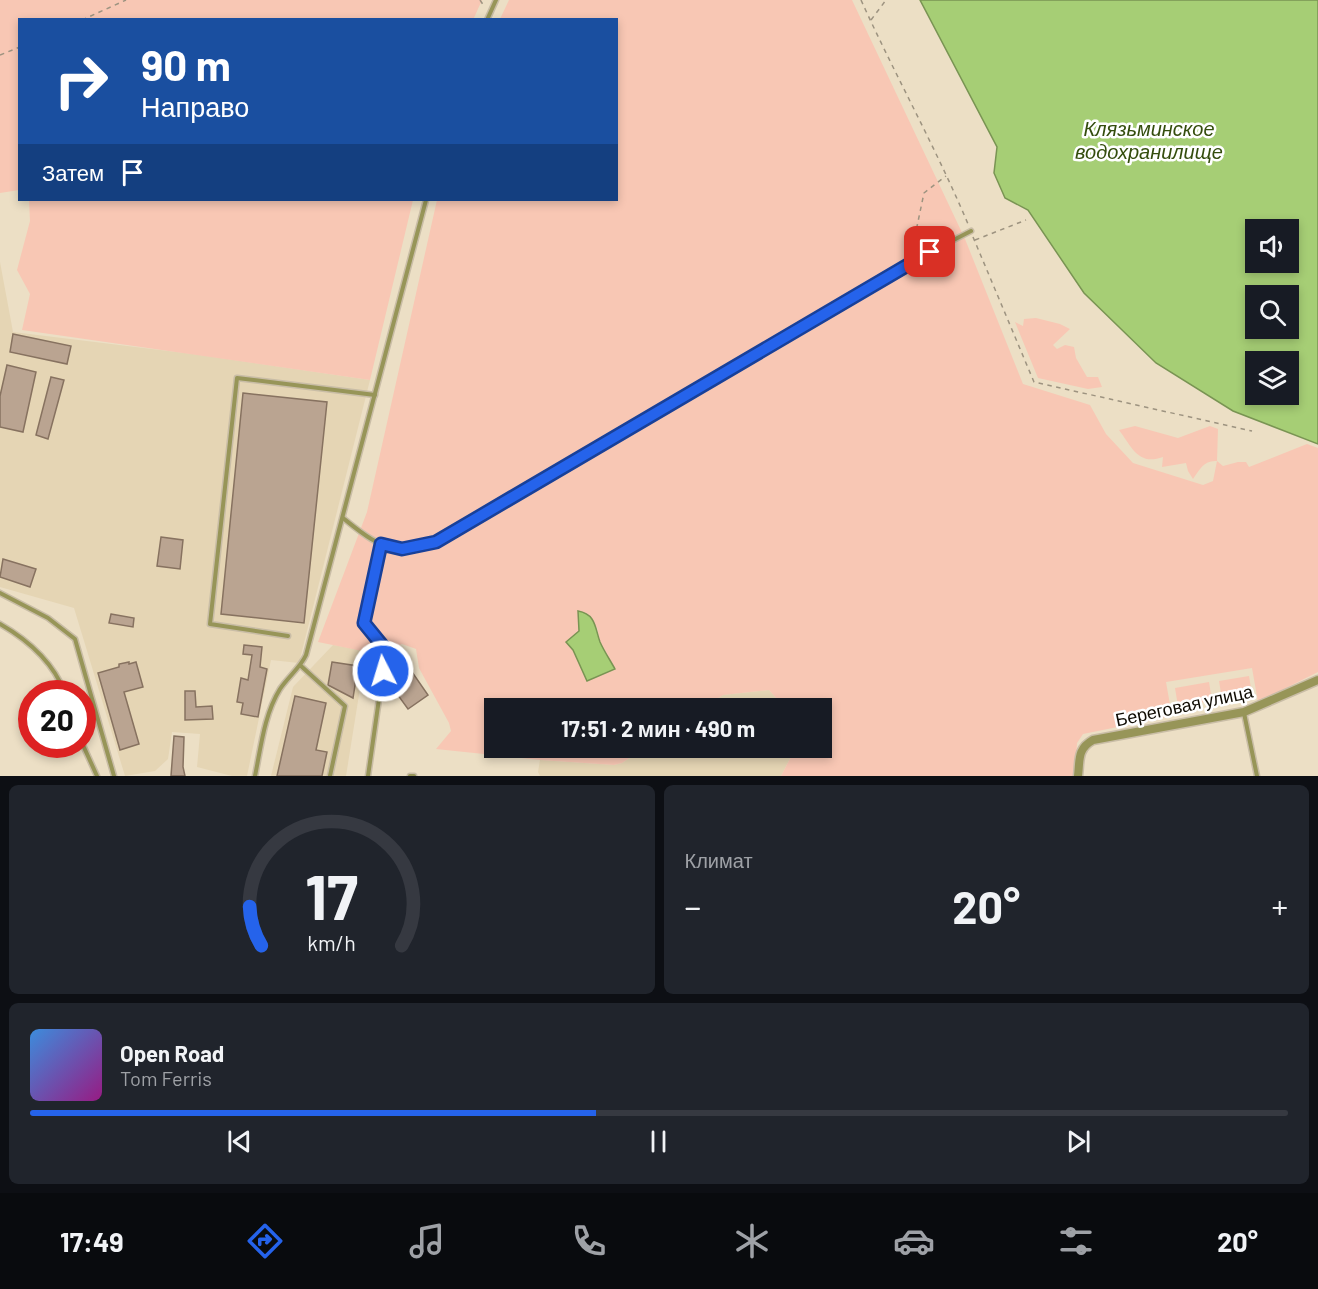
<!DOCTYPE html>
<html lang="ru">
<head>
<meta charset="utf-8">
<style>
	body { margin:0; font-family:Barlow,sans-serif; background:#20242c; color:#f1f3f6; height:100vh; display:flex; flex-direction:column; font-size:22px; white-space:nowrap }
	* { box-sizing:border-box; margin:0 }
	p { font-size:20px; color:#9ea1a6 }
	.icon { flex:none; width:33px; height:33px; fill:none; stroke:currentColor; stroke-width:2; stroke-linecap:round; stroke-linejoin:round }
	.map { position:relative; height:776px; overflow:hidden }
	.details { display:flex; flex-direction:column; gap:9px; padding:9px; background:#0d0f14; flex:1 }
	.details>* { flex:none }
	.guide { position:absolute; left:18px; top:18px; width:600px; height:183px; border-radius:0px; box-shadow:0 3px 9px #0003; background:#1a4fa0; color:#fff; overflow:hidden }
	.fabs { position:absolute; left:1245px; top:219px; display:grid; gap:12px }
	.fabs a { display:grid; place-items:center; width:54px; height:54px; border-radius:0px; background:#171b24; box-shadow:0 3px 9px #0003; font-size:30px }
	.speed { position:absolute; left:18px; top:680px; display:flex; gap:12px; font-size:30px; font-weight:700; text-align:center }
	.speed>* { display:grid; place-content:center; width:78px; height:78px; border-radius:50%; background:#171b24; box-shadow:0 3px 9px #0003; line-height:1 }
	.speed .limit { border:9px solid #d22; background:#fff; color:#111 }
	.pin { position:absolute; display:grid; place-items:center; width:51px; height:51px; color:#fff; margin:-26px; border-radius:12px; box-shadow:0 3px 9px #0006 }
	.me { position:absolute; width:66px; margin:-33px; rotate:355deg; stroke-linejoin:round; filter:drop-shadow(0 0 4px #0008) }
	.turn { display:flex; align-items:center; gap:21px; height:126px; padding:0 24px; font-size:27px }
	.turn .icon { width:78px; height:78px; stroke-width:2.5 }
	.turn b { display:block; font-size:42px; line-height:51px }
	.then { display:flex; align-items:center; height:57px; padding:0 24px; background:#0003; gap:12px; font-size:22px }
	.big { font-size:45px; font-weight:700; line-height:1.1 }
	.details .widget { flex:1; display:flex; flex-direction:column; justify-content:center; gap:9px; min-width:0; padding:0 21px; border-radius:9px; background:#20242c }
	.details .dial { align-items:center; gap:0 }
	.dial svg { height:156px; overflow:visible; fill:none; stroke:#363941; stroke-width:7; stroke-linecap:round; text-anchor:middle }
	.dial text { fill:#f1f3f6; stroke:none }
	.song { display:flex; align-items:center; gap:18px }
	.cover { width:72px; height:72px; border-radius:9px; background:linear-gradient(135deg,hsl(210 70% 55%),hsl(310 70% 35%)) }
	.played { height:6px; border-radius:3px; background:linear-gradient(90deg,#2563eb 45%,#363941 45%) }
	.keys { display:flex; justify-content:space-around; direction:ltr }
	.heat { display:flex; justify-content:space-between; align-items:center; font-size:33px; direction:ltr }
	.details .tiles { flex:1; display:grid; gap:9px; grid-template-columns:1fr 1fr }
	.widget:last-child { grid-column:span 2 }
	.trip { position:absolute; left:484px; top:698px; width:348px; height:60px; border-radius:0px; background:#171b24; box-shadow:0 3px 9px #0003; font-weight:700; line-height:60px; text-align:center }
	.tab-bar { display:flex; height:96px; justify-content:space-around; align-items:center; background:#090b0e; color:#9ea1a6 }
	.tab-bar .icon { width:42px; height:42px }
	.tab-bar .active { color:#2563eb }
	.tab-bar b { font-size:27px; color:#f1f3f6 }
	.map>svg:first-child { display:block }
	.built { fill:#e5d5b4 }
	.green { fill:#f8c7b4; fill-rule:evenodd }
	.water { fill:#a6ce75; stroke:#799453; stroke-width:1.5; fill-rule:evenodd }
	.building { fill:#baa491; stroke:#877260; stroke-width:1.5 }
	.lines { fill:none; stroke-linecap:round; stroke-linejoin:round }
	.service-casing { stroke:#c9bda6; stroke-width:7 }
	.minor-casing { stroke:#c9bda6; stroke-width:11 }
	.path { stroke:#9d9380; stroke-width:1.5; stroke-dasharray:4.5 4.5; stroke-linecap:butt }
	.service { stroke:#979558; stroke-width:4 }
	.minor { stroke:#979558; stroke-width:8 }
	.route-casing { stroke:#184099; stroke-width:15 }
	.route { stroke:#2563eb; stroke-width:10 }
	.labels { text-anchor:middle; dominant-baseline:central; stroke-width:5; stroke-linejoin:round; paint-order:stroke }
	.street-label { font-size:18px; fill:#100c04; stroke:#fff }
	.water-label { font-size:20px; font-style:italic; fill:#344d0d; stroke:#fff }
</style>
</head>
<body>
<div class="map">
<svg width="1318" height="776" viewBox="0 0 1318 776">
	<rect width="100%" height="100%" fill="#ecdfc5"/>
	<g class="built">
		<path d="M0,262L13,332L193,354L370,380L299,663L271,660L247,776H232L197,767L200,734L172,732L168,759L155,771L125,776L74,608L0,587Z"/>
		<path d="M333,645L366,651L346,776H271L293,687Z"/>
		<path d="M769,690L785,708H703L723,695Z"/>
		<path d="M646,747H796L781,776H540L538,772L540,760L614,765L622,763Z"/>
	</g>
	<g class="green">
		<path d="M0,0H482L473,20H20L19,190L0,193Z"/>
		<path d="M509,0H852L965,239L1023,384L1090,405L1106,434L1133,463L1203,485L1213,481L1217,461C1204,460 1200,469 1193,479L1188,471L1186,463L1162,467L1163,457C1138,466 1132,447 1119,430L1135,426L1178,438L1210,426L1218,429L1217,461L1223,466L1238,462H1246L1249,467L1307,444L1318,448V672L1258,702L1252,668L1166,682L1172,716L1083,734L1077,743L1075,776H781L796,747H822V708H785L769,690L723,695L703,708H495V747H646L622,763L614,765L540,760L436,749L451,731L449,723L419,668L416,649L402,644L377,654L318,642L367,512L437,200H616V20L500,19ZM597,627L600,642L615,669L587,681L573,650L579,631Z"/>
		<path d="M29,200H413L370,380L22,330L30,294L17,270L30,221Z"/>
		<path d="M1036,318L1060,324L1070,329L1053,345L1057,349L1065,345L1074,347L1076,358L1087,377H1098L1102,387L1088,389L1038,378L1015,322L1023,326L1024,319Z"/>
		<path d="M1249,676L1252,694L1222,699L1219,681Z"/>
		<path d="M1209,682L1212,701L1178,706L1175,688Z"/>
	</g>
	<g class="water">
		<path d="M920,0H1318V444L1233,411L1156,363L1084,293L1028,210L1005,198L994,173L997,147ZM1256,230H1288V262H1256ZM1256,296H1288V328H1256ZM1256,362H1288V394H1256Z"/>
		<path d="M578,611C596,614 595,628 600,642C604,651 610,660 615,669L587,681L573,650L566,642L579,631Z"/>
	</g>
	<g class="building">
		<path d="M13,334L71,346L67,364L10,352Z"/>
		<path d="M7,365L36,372L23,432L0,427V396Z"/>
		<path d="M51,377L64,380L48,439L36,435Z"/>
		<path d="M243,393L327,402L304,623L221,614Z"/>
		<path d="M161,537L183,540L180,569L157,566Z"/>
		<path d="M3,559L36,569L30,587L0,577Z"/>
		<path d="M111,614L134,618L133,627L109,623Z"/>
		<path d="M244,645L262,647L260,667L267,669L258,717L241,714L243,703L237,702L241,678L248,680L252,655L243,654Z"/>
		<path d="M129,662V664L136,662L143,687L124,692L139,744L120,750L98,673L119,667V664Z"/>
		<path d="M332,662L358,666L353,698L328,685Z"/>
		<path d="M412,672L428,695L408,709L392,687Z"/>
		<path d="M185,691H195L196,707L212,706L213,719L185,720Z"/>
		<path d="M295,696L326,703L316,750L327,752L322,776H277Z"/>
		<path d="M174,736L184,737L183,767L185,776H171Z"/>
	</g>
	<g class="lines">
		<g class="service-casing">
			<g id="service">
				<path d="M487,20L496,0"/>
				<path d="M343,518C359,531 380,549 402,549C413,549 426,544 436,542L909,263L971,231"/>
				<path d="M0,593L48,618L75,639L114,776"/>
				<path d="M0,624C28,640 53,662 65,693"/>
				<path d="M288,636L210,624L237,378L375,395"/>
				<path d="M301,666L345,706L330,776"/>
				<path d="M1244,713L1257,776"/>
				<path d="M82,743L97,776"/>
				<path d="M255,776C261,747 264,715 280,689C288,677 300,668 306,655L426,200"/>
				<path d="M368,776L386,650L364,623L381,544"/>
				<path d="M410,776H414"/>
			</g>
		</g>
		<g class="minor-casing">
			<path id="minor" d="M1078,776C1080,760 1077,749 1093,740L1244,712L1318,680"/>
		</g>
		<g class="path">
			<path d="M480,0L484,6"/>
			<path d="M861,0C895,75 936,148 968,224"/>
			<path d="M82,20L126,0"/>
			<path d="M871,20L886,0"/>
			<path d="M0,55L20,47"/>
			<path d="M973,237L1034,382L1252,431"/>
			<path d="M975,240L1026,220"/>
			<path d="M911,255L924,193L946,176"/>
		</g>
		<use href="#service" class="service"/>
		<use href="#minor" class="minor"/>
	</g>
	<g class="lines">
		<g class="route-casing">
			<path id="route" d="M383,671L386,650L364,623L381,544L402,549L436,542L930,252"/>
		</g>
		<use href="#route" class="route"/>
	</g>
	<g class="labels">
		<g class="street-label">
			<text transform="translate(1184 705) rotate(-12)">Береговая улица</text>
		</g>
		<g class="water-label">
			<text x="1149" y="128">Клязьминское<tspan x="1149" dy="23">водохранилище</tspan></text>
		</g>
	</g>
</svg>
<div class="fabs">
<a><svg class="icon" aria-label="sound" viewBox="0 0 24 24"><path d="M4 9h4l5-4v14l-5-4H4zM17 9q2 3 0 6"/></svg></a>
<a><svg class="icon" aria-label="search" viewBox="0 0 24 24"><circle cx="10" cy="10" r="6"/><path d="M15 15l6 6"/></svg></a>
<a><svg class="icon" aria-label="layers" viewBox="0 0 24 24"><path d="M12 4l9 5-9 5-9-5zM3 14l9 5 9-5"/></svg></a>
</div>
<div class="speed"><div class="limit">20</div></div>
<div class="pin" style="left:930px;top:252px;background:#d93025"><svg class="icon" aria-label="arrive" viewBox="0 0 24 24"><path d="M6 21V4h12l-3 4 3 4H6"/></svg></div>
<svg class="me" style="left:383px;top:671px" viewBox="-20 -20 40 40"><circle r="17" fill="#2563eb" stroke="#fff" stroke-width="3"/><path d="M0-11L8 9 0 5-8 9z" fill="#fff"/></svg>
<div class="trip">17:51 · 2 мин · 490 m</div>
<div class="guide">
<div class="turn"><svg class="icon" aria-label="right" viewBox="0 0 24 24"><path d="M7 20v-9h11M14 6l5 5-5 5"/></svg><div><b>90 m</b>Направо</div></div>
<div class="then">Затем<svg class="icon" aria-label="arrive" viewBox="0 0 24 24"><path d="M6 21V4h12l-3 4 3 4H6"/></svg></div>
</div>
</div>
<section class="details">
<div class="tiles">
<div class="widget dial"><svg viewBox="0 0 100 80">
<path d="M14 69A42 42 0 1 1 86 69"/>
<path d="M14 69A42 42 0 0 1 8 49" stroke="#2563eb"/>
<text x="50" y="56" font-size="32" font-weight="700">17</text>
<text x="50" y="72" font-size="11">km/h</text>
</svg></div>
<div class="widget"><p>Климат</p>
<div class="heat"><a>−</a><b class="big">20°</b><a>+</a></div>
</div>
<div class="widget">
<div class="song"><i class="cover"></i><div><b>Open Road</b><p>Tom Ferris</p></div></div>
<div class="played"></div>
<div class="keys"><svg class="icon" aria-label="previous" viewBox="0 0 24 24"><path d="M18 5L8 12l10 7zM5 5v14"/></svg><svg class="icon" aria-label="pause" viewBox="0 0 24 24"><path d="M8 5v14M16 5v14"/></svg><svg class="icon" aria-label="next" viewBox="0 0 24 24"><path d="M6 5l10 7-10 7zM19 5v14"/></svg></div>
</div>
</div>
</section>
<nav class="tab-bar">
<b>17:49</b>
<svg class="icon active" aria-label="directions" viewBox="0 0 24 24"><path d="M12 3l9 9-9 9-9-9zM9 14v-3h6M13 9l2 2-2 2"/></svg>
<svg class="icon" aria-label="music" viewBox="0 0 24 24"><path d="M9 18V5l10-2v13"/><circle cx="6" cy="18" r="3"/><circle cx="16" cy="16" r="3"/></svg>
<svg class="icon" aria-label="phone" viewBox="0 0 24 24"><path d="M5 4h4l2 5-3 2q2 4 5 5l2-3 5 2v4C11 20 4 13 5 4z"/></svg>
<svg class="icon" aria-label="climate" viewBox="0 0 24 24"><path d="M12 3v18M4 7l16 10M4 17L20 7"/></svg>
<svg class="icon" aria-label="car" viewBox="0 0 24 24"><path d="M5 17H2v-5l4-1 3-4h7l3 4 3 1v5h-3M9 17h6M6 11h13"/><circle cx="7" cy="17" r="2"/><circle cx="17" cy="17" r="2"/></svg>
<svg class="icon" aria-label="filters" viewBox="0 0 24 24"><path d="M4 7h16M4 17h16"/><circle cx="9" cy="7" r="2"/><circle cx="15" cy="17" r="2"/></svg>
<b>20°</b>
</nav>
</body>
</html>
